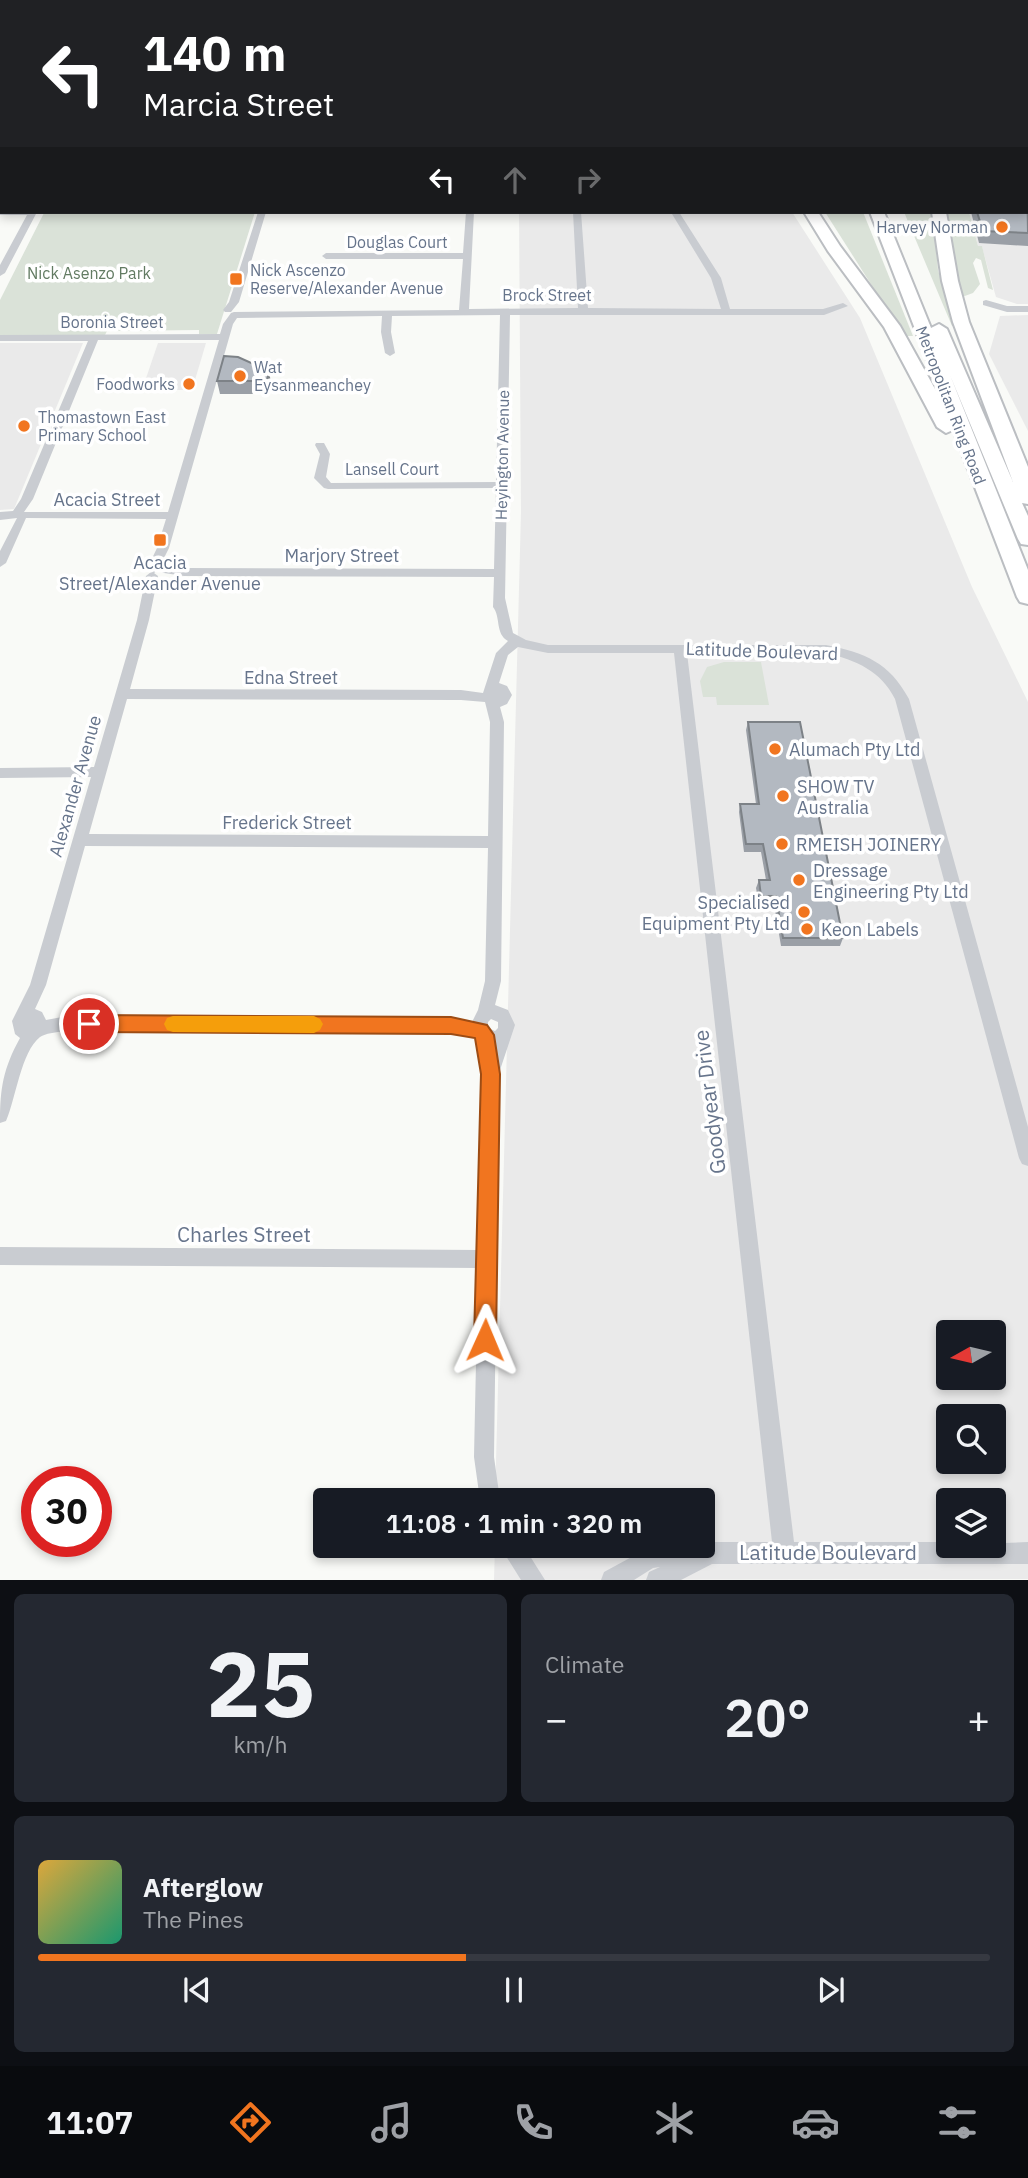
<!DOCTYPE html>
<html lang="en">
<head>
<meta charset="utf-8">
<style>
	body { margin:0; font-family:"IBM Plex Sans",sans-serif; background:#242831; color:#f1f3f6; height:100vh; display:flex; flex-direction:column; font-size:26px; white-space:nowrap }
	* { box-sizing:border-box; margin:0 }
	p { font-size:23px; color:#9ea1a6 }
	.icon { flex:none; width:38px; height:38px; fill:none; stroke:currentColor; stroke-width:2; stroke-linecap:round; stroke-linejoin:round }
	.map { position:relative; height:1580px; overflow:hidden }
	.panel { display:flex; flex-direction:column; gap:14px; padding:14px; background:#0d0f14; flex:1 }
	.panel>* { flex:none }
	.banner { position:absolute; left:0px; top:0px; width:1029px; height:214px; box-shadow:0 4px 10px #0003; background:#202124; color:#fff; overflow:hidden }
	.needle { width:46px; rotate:262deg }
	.fabs { position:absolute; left:936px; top:1320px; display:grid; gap:14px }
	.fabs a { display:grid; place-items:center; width:70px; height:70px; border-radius:7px; background:#171b24; box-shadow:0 4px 10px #0003; font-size:35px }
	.speed { position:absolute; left:21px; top:1466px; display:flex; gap:14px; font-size:35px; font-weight:700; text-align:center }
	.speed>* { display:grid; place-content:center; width:91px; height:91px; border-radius:50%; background:#171b24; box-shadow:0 4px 10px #0003; line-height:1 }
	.speed .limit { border:10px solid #d22; background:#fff; color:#111 }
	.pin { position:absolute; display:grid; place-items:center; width:60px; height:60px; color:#fff; margin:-30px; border:4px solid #fff; border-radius:50%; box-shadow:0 2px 7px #0007 }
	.me { position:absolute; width:77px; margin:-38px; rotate:1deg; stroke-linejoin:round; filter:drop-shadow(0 0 5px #0008) }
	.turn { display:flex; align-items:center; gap:24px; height:147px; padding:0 28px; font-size:32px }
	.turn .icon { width:91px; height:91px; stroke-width:2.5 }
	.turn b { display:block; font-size:49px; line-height:60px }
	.lanes { display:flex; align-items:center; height:66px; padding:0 28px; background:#0003; justify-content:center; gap:35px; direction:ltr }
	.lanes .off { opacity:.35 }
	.big { font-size:52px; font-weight:600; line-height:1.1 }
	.panel .tile { flex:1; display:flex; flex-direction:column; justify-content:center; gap:10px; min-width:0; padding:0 24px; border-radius:10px; background:#242831 }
	.panel .dial { align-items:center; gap:0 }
	.dial b { font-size:91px; line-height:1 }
	.song { display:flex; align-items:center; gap:21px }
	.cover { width:84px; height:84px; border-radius:10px; background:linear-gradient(135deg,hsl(40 70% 55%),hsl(160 70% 35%)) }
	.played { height:7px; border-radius:4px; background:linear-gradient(90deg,#f1751f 45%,#363941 45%) }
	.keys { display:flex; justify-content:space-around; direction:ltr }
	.heat { display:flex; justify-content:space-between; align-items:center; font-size:38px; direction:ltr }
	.panel .tiles { flex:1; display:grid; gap:14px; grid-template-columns:1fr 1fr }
	.tile:last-child { grid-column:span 2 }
	.trip { position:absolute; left:313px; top:1488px; width:402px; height:70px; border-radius:7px; background:#171b24; box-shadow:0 4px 10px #0003; font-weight:600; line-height:70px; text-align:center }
	.menu { display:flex; height:112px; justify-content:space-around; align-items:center; background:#090b0e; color:#9ea1a6 }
	.menu .icon { width:49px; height:49px }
	.menu .current { color:#f1751f }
	.menu b { font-size:32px; color:#f1f3f6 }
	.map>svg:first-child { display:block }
	.built { fill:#eaeaea; fill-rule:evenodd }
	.green { fill:#dae2d8 }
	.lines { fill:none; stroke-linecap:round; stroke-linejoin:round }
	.primary-casing { stroke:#bcbfc4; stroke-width:3 }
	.motorway-casing { stroke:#bbbec2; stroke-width:4 }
	.minor { fill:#c9ccd1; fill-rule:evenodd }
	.tertiary { fill:#c9ccd1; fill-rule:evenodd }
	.primary { fill:#fff; fill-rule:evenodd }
	.motorway { fill:#fff; fill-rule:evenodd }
	.wall { fill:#9a9fa6 }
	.shaded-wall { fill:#7d8287 }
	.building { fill:#b3b9c1; stroke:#7d8287; stroke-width:2 }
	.route { fill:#f1751f; stroke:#9d4c14; stroke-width:2 }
	.slow { fill:#f59e0b }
	.poi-dot { fill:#f1751f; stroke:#fff; stroke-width:2.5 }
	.labels { text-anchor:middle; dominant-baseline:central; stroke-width:7; stroke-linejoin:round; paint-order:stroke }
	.far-poi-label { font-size:16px; fill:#66748b; stroke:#fff; text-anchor:start }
	.far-street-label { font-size:16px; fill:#66748b; stroke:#fff }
	.far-park-label { font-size:16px; fill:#627b62; stroke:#fff }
	.street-label { font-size:18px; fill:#66748b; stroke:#fff }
	.poi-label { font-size:18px; fill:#66748b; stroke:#fff; text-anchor:start }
	.near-street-label { font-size:21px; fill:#66748b; stroke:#fff }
</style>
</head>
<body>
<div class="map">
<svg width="1028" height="1580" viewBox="0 0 1028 1580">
	<rect width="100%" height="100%" fill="#f9faf7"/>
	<g class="built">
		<path d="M1028,185V304H1017L996,297L982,247L978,246L969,212H1027Z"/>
		<path d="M519,212H792L860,318L972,587L1028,702V1579L494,1580L495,1545H704V1500H495L521,512ZM948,1332H994V1377H948ZM948,1416H994V1461H948ZM948,1500H994V1545H948Z"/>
		<path d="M1028,315V431L989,354L1000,316Z"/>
		<path d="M0,343H83L14,509L0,510Z"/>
		<path d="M158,343H206L192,390H142Z"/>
	</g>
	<g class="green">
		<path d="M255,212L217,334H199V330L107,331L105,335L0,336V300L44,213Z"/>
		<path d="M825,212H863L913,336H904Z"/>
		<path d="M904,212H933L938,270L955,326H952Z"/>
		<path d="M946,212H969L978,246H982L993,290L988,288L981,260L976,258L973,263L980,284L973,293L962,297Z"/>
		<path d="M724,662H761L769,705H717L716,697H703L700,681L707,667Z"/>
	</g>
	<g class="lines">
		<g class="primary-casing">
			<g id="primary">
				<rect x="0" y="151" width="2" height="8"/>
				<rect x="1027" y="158" width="1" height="8"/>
			</g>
		</g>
		<g class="motorway-casing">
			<g id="motorway">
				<path d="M747,0H759L760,2H748Z"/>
				<path d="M778,0H790L791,2H779Z"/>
				<path d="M799,0H811L812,2H801Z"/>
				<path d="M804,212H818L840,246L900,326L945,407L870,212H884L931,328L939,324L947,329L1013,482L953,322L942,281L932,212H946L958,281L969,322L1028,467V504L1022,503L1028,516V545L1021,544L1018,539L950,375L1028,570V604L1020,602L1017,597L953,430L946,433L937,427L884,327L828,251Z"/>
			</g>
		</g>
		<g class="minor">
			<path d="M176,0H182L175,2Z"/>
			<path d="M293,0H299L292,2Z"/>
			<path d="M365,0H371L364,2Z"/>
			<rect x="509" y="0" width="6" height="2"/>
			<path d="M681,0H687L688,2H682Z"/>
			<path d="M889,0H895L896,2H890Z"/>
			<rect x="1014" y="0" width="6" height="2"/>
			<rect x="0" y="5" width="2" height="4"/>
			<rect x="0" y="33" width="2" height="4"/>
			<rect x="1027" y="43" width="1" height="5"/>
			<rect x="0" y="76" width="2" height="5"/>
			<rect x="1027" y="104" width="1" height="4"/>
			<rect x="0" y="114" width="2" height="4"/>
			<path d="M0,209L2,212H37L5,273L0,276V265L27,215H0Z"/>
			<path d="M258,212H266L239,302L231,312H225L223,310L229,302Z"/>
			<path d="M466,212H474L469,309L578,308L573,212H581L588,308L721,309L711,278L672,214L675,212H679L721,278L730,309H823L843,303L848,306L824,315H510L505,598L513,633L526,640L548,645H826C865,653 889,662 909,699L1028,1127V1166L1022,1164L1019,1158L895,699C881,671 856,660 826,653H687L794,1542H948V1545L1028,1542V1564H712L681,1580H646L649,1572L660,1567L653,1568L634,1580H601L604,1572L650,1547L704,1545V1542H772L674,653H548L518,647L508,655L499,683L507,686L512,695L507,704L500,707L504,722L501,981L495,1005L508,1010L515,1025L499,1073L494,1457L500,1500H480L474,1457L478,1268L0,1265V1247L479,1250L483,1074L476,1037L451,1032L62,1031C55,1033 46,1033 40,1037C21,1052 16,1098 6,1121L0,1123C0,1088 3,1069 20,1038L15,1034L12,1021L30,985L91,777L0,778V768L94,767L137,620L146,576L151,572L147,569L157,548L166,519L26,518L6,563L0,567V551L17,518L0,520V512L13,511L21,499L88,341H0V335L220,334L223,324L231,313L234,312L459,310L463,259H326L322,256L326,253H463ZM500,315L496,482L331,483L326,477L330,454L324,443H316L315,445L320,454L314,478L324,488L328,489L496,488L494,569L184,568L160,566L169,548L233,324L237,318L382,316L381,332L385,353L390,356L395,353L391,332L392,316ZM98,340H219L168,512H24L33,499ZM158,570L164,573L184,576L494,577L493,607C501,617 495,634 508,641L496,653L483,693L461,690L130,689L149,620L158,576L154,573ZM127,699L461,700L485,702L490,722L488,836L89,834ZM85,846L488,848L485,981L478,1010L472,1022L451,1018L62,1017L46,1020L42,1012L35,1009L46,985ZM491,1019L498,1022V1028L495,1031L488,1028V1022Z"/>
			<path d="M986,300L1007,306H1028V312H1007L983,305V301Z"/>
			<path d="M499,1545H523L545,1580H521Z"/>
		</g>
		<path class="tertiary" d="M235,0H245L247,2H236Z"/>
		<use href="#primary" class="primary"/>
		<use href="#motorway" class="motorway"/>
	</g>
	<g class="wall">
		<path d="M1028,173V246L979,243L971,212H1027Z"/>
		<path d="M224,356L271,383L269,394H220L217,381Z"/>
		<path d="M748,722L843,938L840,946H781L774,904H759L756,888L759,880H766L761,852H744L739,812L740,804H756L746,730Z"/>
	</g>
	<path class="shaded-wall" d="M269,371L271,383L269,394L267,381Z"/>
	<g class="building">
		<path d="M1027,173L1028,233L983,231L977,212H1027Z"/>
		<path d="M224,356L238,357L269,371L267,381H217Z"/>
		<path d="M748,722H800L843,938H783L776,896H761L759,880H770L763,844H746L740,804H759Z"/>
	</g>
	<path class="route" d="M89,1015L451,1017L487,1025L494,1035L500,1074L496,1340L493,1348L485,1351L477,1348L474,1340L481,1074L475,1038L451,1034L89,1032L82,1029L80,1024L82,1018Z"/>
	<path class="slow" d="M173,1016H314L320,1019L323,1024L320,1030L314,1033L173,1032L167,1030L164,1024L167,1018Z"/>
	<g class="poi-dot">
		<circle cx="1002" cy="227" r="7"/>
		<rect x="229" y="272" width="14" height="14" rx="3.5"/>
		<circle cx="240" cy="376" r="7"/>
		<circle cx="189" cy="384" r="7"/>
		<circle cx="24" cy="426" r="7"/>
		<rect x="153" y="533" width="14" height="14" rx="3.5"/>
		<circle cx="775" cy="749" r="7"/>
		<circle cx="783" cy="796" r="7"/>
		<circle cx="782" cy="844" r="7"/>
		<circle cx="799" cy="880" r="7"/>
		<circle cx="804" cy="912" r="7"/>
		<circle cx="807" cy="929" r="7"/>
	</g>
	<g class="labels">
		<g class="far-poi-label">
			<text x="988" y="227" text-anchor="end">Harvey Norman</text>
			<text x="250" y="270">Nick Ascenzo<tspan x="250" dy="18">Reserve/Alexander Avenue</tspan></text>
			<text x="254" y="367">Wat<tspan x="254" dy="18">Eysanmeanchey</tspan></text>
			<text x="175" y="384" text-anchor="end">Foodworks</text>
			<text x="38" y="417">Thomastown East<tspan x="38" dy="18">Primary School</tspan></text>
		</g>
		<g class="far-street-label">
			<text x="397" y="242">Douglas Court</text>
			<text x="547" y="295">Brock Street</text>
			<text x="112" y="322">Boronia Street</text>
			<text transform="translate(951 405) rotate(69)">Metropolitan Ring Road</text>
			<text transform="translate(502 455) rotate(-89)">Heyington Avenue</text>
			<text x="392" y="469">Lansell Court</text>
		</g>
		<g class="far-park-label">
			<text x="89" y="273">Nick Asenzo Park</text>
		</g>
		<g class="street-label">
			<text x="107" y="499">Acacia Street</text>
			<text x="342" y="555">Marjory Street</text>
			<text transform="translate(762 651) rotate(2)">Latitude Boulevard</text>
			<text x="291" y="677">Edna Street</text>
			<text transform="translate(75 786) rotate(-74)">Alexander Avenue</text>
			<text x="287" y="822">Frederick Street</text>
		</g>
		<g class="poi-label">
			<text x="160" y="562" text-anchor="middle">Acacia<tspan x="160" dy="21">Street/Alexander Avenue</tspan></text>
			<text x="789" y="749">Alumach Pty Ltd</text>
			<text x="797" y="786">SHOW TV<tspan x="797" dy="21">Australia</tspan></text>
			<text x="796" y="844">RMEISH JOINERY</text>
			<text x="813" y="870">Dressage<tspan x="813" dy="21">Engineering Pty Ltd</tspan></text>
			<text x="790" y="902" text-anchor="end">Specialised<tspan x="790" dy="21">Equipment Pty Ltd</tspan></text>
			<text x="821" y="929">Keon Labels</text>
		</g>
		<g class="near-street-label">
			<text transform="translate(709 1102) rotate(-97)">Goodyear Drive</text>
			<text x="244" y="1234">Charles Street</text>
			<text x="828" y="1552">Latitude Boulevard</text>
		</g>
	</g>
</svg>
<div class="fabs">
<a><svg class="needle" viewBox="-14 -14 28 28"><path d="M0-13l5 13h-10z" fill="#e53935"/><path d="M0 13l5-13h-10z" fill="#9ea1a6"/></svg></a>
<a><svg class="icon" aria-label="search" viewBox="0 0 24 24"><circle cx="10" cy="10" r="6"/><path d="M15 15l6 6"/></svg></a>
<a><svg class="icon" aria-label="layers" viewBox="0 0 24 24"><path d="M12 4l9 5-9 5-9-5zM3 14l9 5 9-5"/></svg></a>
</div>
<div class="speed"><div class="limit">30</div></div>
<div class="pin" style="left:89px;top:1024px;background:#d93025"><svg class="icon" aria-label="arrive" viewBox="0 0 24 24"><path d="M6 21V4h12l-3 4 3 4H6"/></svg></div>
<svg class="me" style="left:485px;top:1340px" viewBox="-20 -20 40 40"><path d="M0-17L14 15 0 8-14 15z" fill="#f1751f" stroke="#fff" stroke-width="4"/></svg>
<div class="trip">11:08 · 1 min · 320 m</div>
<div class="banner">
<div class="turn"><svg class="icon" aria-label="left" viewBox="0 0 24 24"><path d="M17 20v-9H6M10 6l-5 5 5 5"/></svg><div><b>140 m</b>Marcia Street</div></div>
<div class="lanes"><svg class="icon" aria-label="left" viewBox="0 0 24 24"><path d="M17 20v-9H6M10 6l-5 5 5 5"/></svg><svg class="icon off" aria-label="ahead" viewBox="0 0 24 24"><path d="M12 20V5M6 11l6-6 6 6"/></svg><svg class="icon off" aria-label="right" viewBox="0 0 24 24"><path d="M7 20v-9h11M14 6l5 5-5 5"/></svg></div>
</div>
</div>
<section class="panel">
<div class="tiles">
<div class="tile dial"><b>25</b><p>km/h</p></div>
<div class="tile"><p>Climate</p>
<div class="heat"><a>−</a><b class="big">20°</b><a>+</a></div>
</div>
<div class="tile">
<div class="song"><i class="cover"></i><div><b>Afterglow</b><p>The Pines</p></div></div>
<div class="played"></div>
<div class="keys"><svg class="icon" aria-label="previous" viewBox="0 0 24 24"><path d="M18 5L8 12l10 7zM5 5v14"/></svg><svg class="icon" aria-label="pause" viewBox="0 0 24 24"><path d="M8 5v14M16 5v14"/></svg><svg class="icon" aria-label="next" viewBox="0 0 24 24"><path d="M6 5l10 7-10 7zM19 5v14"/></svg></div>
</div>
</div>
</section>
<nav class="menu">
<b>11:07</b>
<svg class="icon current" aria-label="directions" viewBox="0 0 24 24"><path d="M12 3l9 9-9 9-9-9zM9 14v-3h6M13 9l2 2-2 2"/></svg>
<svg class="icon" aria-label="music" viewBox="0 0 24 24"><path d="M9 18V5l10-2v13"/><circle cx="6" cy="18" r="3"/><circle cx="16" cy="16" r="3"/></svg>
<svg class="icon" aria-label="phone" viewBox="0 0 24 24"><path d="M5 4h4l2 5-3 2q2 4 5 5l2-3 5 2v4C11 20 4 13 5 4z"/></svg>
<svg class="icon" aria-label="climate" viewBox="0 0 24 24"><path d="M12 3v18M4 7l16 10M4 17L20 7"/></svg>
<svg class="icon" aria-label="car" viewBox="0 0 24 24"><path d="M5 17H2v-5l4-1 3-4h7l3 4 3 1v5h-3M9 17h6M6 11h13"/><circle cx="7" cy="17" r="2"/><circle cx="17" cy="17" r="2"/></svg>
<svg class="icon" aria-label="filters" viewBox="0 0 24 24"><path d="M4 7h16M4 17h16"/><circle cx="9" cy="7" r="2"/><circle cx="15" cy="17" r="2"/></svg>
</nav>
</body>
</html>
